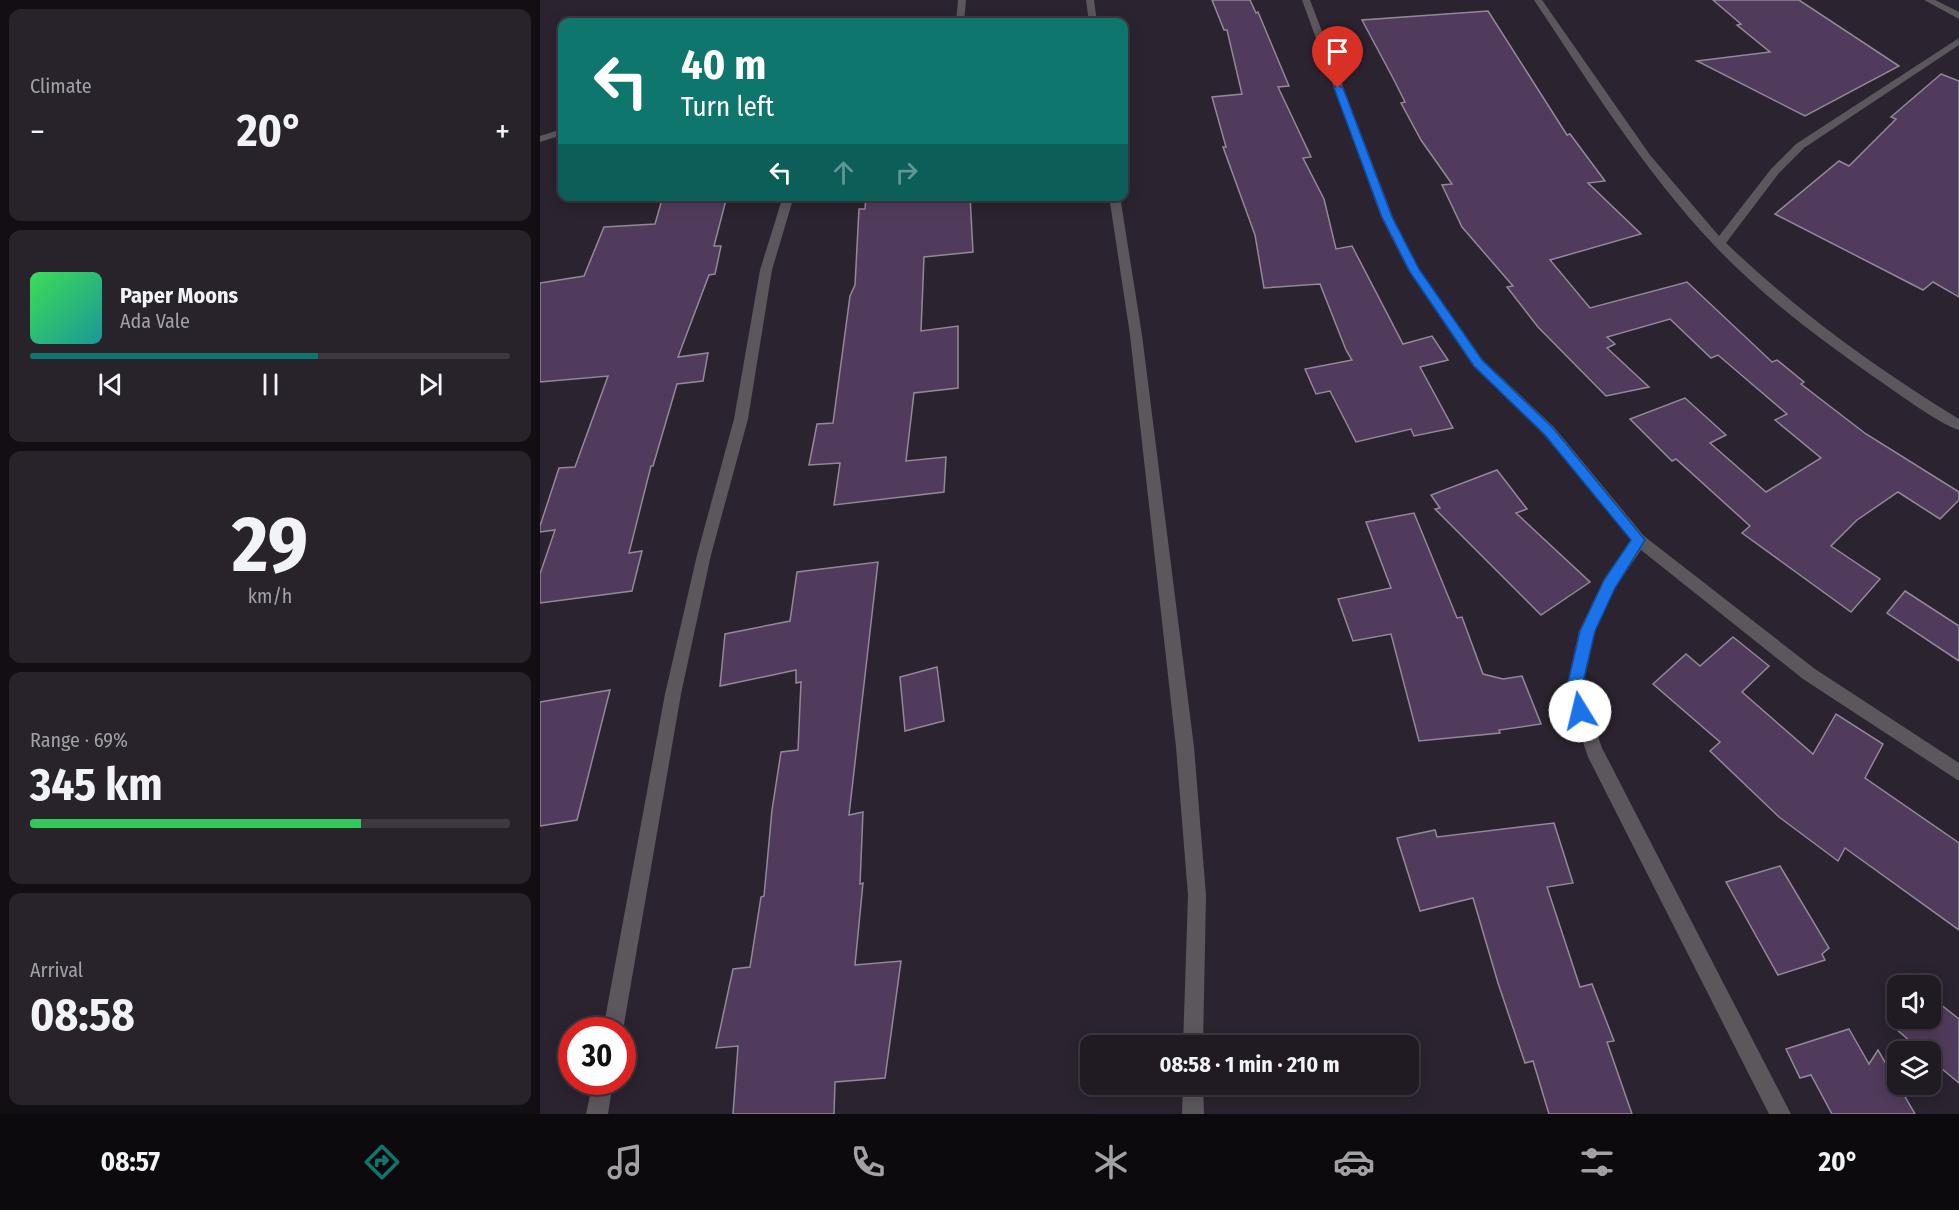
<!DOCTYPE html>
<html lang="en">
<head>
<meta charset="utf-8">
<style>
	body { margin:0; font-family:"Fira Sans Condensed",sans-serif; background:#28232b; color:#f1f3f6; height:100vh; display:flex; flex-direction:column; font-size:22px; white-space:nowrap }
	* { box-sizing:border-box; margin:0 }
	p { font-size:20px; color:#a2a1a6 }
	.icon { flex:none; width:33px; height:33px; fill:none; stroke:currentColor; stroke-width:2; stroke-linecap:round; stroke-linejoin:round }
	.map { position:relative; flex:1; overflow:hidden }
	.sheet { display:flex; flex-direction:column; gap:9px; padding:9px; background:#120e13; width:540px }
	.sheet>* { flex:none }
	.banner { position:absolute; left:18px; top:18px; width:570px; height:183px; border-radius:12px; box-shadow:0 3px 15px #0003,0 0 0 2px #3d3841; background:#0f766e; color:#fff; overflow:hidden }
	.controls { position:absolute; left:1347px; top:975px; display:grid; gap:12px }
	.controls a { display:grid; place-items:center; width:54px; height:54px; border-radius:12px; background:#201a23; box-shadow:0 3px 15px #0003,0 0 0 2px #3d3841; font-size:30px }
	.speed { position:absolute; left:18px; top:1017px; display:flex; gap:12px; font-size:30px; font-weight:700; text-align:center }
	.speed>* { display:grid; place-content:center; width:78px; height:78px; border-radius:50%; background:#201a23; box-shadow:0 3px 15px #0003,0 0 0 2px #3d3841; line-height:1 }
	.speed .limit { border:9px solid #d22; background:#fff; color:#111 }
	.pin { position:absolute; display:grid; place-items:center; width:51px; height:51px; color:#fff; margin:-62px -26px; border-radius:50% 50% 50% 0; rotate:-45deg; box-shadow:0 0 6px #0007 }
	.pin .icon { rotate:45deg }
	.me { position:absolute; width:66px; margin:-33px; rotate:351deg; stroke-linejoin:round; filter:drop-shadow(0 0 4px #0008) }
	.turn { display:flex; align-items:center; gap:21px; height:126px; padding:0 24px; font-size:27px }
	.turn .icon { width:78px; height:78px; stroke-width:2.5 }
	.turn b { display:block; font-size:42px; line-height:51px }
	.lanes { display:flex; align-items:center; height:57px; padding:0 24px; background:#0003; justify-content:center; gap:30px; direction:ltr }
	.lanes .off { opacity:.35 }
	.big { font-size:45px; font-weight:700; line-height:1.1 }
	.sheet .tile { flex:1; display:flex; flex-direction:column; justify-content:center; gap:9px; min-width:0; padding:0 21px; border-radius:12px; background:#28232b }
	.sheet .dial { align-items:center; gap:0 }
	.dial b { font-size:78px; line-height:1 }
	.song { display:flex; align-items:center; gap:18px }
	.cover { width:72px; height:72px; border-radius:9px; background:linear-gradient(135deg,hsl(130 70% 55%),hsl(180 70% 35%)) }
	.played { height:6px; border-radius:3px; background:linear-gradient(90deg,#0f766e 60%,#3d3841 60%) }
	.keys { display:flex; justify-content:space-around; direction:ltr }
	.heat { display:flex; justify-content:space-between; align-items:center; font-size:33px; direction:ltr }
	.charge { height:9px; border-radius:4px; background:linear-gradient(90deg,#34c759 69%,#3d3841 0) }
	.trip { position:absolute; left:540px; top:1035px; width:339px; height:60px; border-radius:12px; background:#201a23; box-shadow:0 3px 15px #0003,0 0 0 2px #3d3841; font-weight:700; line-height:60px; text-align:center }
	.menu { display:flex; height:96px; justify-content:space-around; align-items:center; background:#0d0a0e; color:#a2a1a6 }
	.menu .icon { width:42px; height:42px }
	.menu .on { color:#0f766e }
	.menu b { font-size:27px; color:#f1f3f6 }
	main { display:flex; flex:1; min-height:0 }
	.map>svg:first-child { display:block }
	.building { fill:#513b5c; stroke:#928897; stroke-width:1.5 }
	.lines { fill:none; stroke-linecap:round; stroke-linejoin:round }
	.minor { fill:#5b575d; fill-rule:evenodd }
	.route { fill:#1a73e8; stroke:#114b97; stroke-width:1.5 }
</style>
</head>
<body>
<main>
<section class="sheet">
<div class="tile"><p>Climate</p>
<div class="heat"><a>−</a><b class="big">20°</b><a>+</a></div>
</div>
<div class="tile">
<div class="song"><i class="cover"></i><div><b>Paper Moons</b><p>Ada Vale</p></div></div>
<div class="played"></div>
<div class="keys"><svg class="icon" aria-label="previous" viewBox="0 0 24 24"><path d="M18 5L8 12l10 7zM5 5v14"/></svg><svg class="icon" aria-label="pause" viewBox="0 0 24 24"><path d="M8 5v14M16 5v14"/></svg><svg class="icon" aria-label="next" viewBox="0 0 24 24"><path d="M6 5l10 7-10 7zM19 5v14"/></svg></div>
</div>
<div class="tile dial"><b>29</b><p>km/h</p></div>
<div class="tile"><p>Range · 69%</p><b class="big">345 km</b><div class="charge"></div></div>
<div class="tile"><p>Arrival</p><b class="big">08:58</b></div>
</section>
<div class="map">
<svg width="1419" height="1114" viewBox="0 0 1419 1114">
	<rect width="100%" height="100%" fill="#2b232f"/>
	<g class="building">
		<path d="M672,0H710L716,13L718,12L749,86L738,87L771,157L763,158L784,199L796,249L812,246L863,344L892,336L908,360L880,367L913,428L874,436L871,429L816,442L790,391L776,394L765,369L812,360L806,350L780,284L724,288L715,235L683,147H686L672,97L702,94L687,30H684Z"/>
		<path d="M1173,0H1259L1359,66L1265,116L1157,61L1230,52L1197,25L1201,24Z"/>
		<path d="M948,11L1027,135L1030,134L1065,181L1048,183L1101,234L1010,260L1050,308L1147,282L1232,362L1237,360L1264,382L1261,384L1326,434L1419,492V500L1400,519L1358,492L1317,520L1291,546L1340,579L1311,612L1202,533L1210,526L1136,459L1132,461L1090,419L1145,398L1186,435L1170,443L1226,492L1281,458L1235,420L1247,414L1178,355L1171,358L1130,319L1067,337L1075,344L1067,348L1109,387L1066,396L998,327L967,287L973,286L922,227L902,185L912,184L881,140L861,103L865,102L854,80L822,20Z"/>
		<path d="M1401,74L1419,81V297L1393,282L1383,290L1235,214L1299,161L1309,166L1356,119L1351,117Z"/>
		<path d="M123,196H187L174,246H181L175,274L169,275L138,357L168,353L163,381L137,384L113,466H111L89,553L102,551L92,591L0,603V574L15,530L0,532V526L19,468L35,467L68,376L0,382V283L44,276L64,227L115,224Z"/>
		<path d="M326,196H383V202L430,196L433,252L384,257L381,331L418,326V388L374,393L366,461L406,457L404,492L294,505L300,463L269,465L277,424L293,423L310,296L315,285L319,209H325Z"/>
		<path d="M957,470L987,509L976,513L1050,582L1001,615L895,509L900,508L891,495Z"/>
		<path d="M874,513L917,618L922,617L943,674L963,679L982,676L1001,724L959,730L960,733L879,741L851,634L813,641L798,599L851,588L826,522Z"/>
		<path d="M338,562L309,815L323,812L320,884L323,883L315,965L361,961L345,1078L295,1082L294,1114H193L198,1046L176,1048L193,969L210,967L221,897L224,896L232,810L241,752L258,750L261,682L256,683V670L180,686L185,634L250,621L257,572Z"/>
		<path d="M1365,591L1419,626V661L1347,613Z"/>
		<path d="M1193,637L1229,666L1202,692L1273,754L1296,714L1343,744L1325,778L1419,843V930L1305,848L1298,861L1239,817L1170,751L1180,742L1113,684L1146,654L1160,666Z"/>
		<path d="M397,667L404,721L365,731L360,677Z"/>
		<path d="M70,690L37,820L0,826V702Z"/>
		<path d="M1014,823L1033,883L1007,887L1040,987L1052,984L1074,1041L1067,1042L1092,1114H1009L993,1061L985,1063L958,983L933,898L880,911L857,838L895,830L897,837Z"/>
		<path d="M1240,866L1289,948L1282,954L1285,960L1238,975L1186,882Z"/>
		<path d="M1390,996L1419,1019V1083L1390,1059V1052H1382L1353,1026L1358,1018H1390Z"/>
		<path d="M1309,1029L1329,1064L1338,1050L1375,1114H1292L1271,1075L1260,1078L1246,1049Z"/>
	</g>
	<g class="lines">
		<g class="minor">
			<path d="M418,0H426L424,22H416Z"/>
			<path d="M546,0H554L557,22H549Z"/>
			<path d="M762,0H770L853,217L879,269L943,360L1014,427L1104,536L1275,669L1419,763V781L1263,679L1101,550L1075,588L1055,631L1042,691L1062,748L1251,1114H1229L1048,757L1026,691L1039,631L1064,579L1091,540L1004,435L933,366L868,270L841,217Z"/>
			<path d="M994,0H1002L1110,155L1179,236L1231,169L1256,144L1419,38V45L1264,148L1239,173L1186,243C1257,311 1335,368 1419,419V430C1397,423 1355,391 1334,377C1278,338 1221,295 1174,245C1104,171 1050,84 994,0Z"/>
			<path d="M1384,0H1395L1419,12V19Z"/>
			<path d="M22,129V135L0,142V136Z"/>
			<path d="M243,196H254L232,270L208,419L171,555L141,694L83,1030H63L125,694L157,555L194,419L220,270Z"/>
			<path d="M569,196H580L602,335L654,747L666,895L663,1046H643L648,895L636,747L590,335Z"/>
			<path d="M53,1082H73L68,1114H46Z"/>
			<path d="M643,1084H663L664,1114H642Z"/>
		</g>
	</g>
	<path class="route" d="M798,85L803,88L852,217L879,269L942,360L1013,428L1105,540L1075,588L1055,631L1041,691L1048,711L1046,716L1040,718L1035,716L1026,691L1040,631L1064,580L1091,540L1005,435L934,366L870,272L842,217L794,88Z"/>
</svg>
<div class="controls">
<a><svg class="icon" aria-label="sound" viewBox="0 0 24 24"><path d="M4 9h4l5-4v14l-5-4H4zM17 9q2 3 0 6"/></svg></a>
<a><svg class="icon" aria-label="layers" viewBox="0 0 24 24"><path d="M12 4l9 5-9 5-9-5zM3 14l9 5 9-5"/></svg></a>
</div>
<div class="speed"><div class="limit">30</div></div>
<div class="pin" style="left:798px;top:88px;background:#d93025"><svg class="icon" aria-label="arrive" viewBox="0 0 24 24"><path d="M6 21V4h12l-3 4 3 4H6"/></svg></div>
<svg class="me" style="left:1040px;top:711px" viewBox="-20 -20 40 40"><circle r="19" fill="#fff"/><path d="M0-13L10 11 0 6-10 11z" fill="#1a73e8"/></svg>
<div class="trip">08:58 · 1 min · 210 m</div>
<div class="banner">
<div class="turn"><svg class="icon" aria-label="left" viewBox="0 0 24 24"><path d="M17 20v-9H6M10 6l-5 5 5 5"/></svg><div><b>40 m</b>Turn left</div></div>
<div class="lanes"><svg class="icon" aria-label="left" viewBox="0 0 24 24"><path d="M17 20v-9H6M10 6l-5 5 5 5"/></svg><svg class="icon off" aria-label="ahead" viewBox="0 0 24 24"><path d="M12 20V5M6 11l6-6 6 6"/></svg><svg class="icon off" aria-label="right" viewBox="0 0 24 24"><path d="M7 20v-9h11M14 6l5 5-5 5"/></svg></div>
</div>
</div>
</main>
<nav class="menu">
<b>08:57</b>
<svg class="icon on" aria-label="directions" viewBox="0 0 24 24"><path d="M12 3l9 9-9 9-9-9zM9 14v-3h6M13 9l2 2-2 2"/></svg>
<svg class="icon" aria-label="music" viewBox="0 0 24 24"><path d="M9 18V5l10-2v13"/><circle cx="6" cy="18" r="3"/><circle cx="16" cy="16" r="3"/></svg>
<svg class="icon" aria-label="phone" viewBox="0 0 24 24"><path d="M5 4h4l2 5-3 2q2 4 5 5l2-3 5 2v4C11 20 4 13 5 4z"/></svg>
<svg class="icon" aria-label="climate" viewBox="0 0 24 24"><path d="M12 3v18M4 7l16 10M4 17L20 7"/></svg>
<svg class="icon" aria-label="car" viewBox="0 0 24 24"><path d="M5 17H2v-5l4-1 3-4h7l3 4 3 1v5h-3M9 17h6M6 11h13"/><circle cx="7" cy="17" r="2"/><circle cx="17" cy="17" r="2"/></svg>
<svg class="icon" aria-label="filters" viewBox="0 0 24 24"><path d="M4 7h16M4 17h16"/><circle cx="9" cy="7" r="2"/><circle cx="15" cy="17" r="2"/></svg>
<b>20°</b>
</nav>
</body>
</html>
